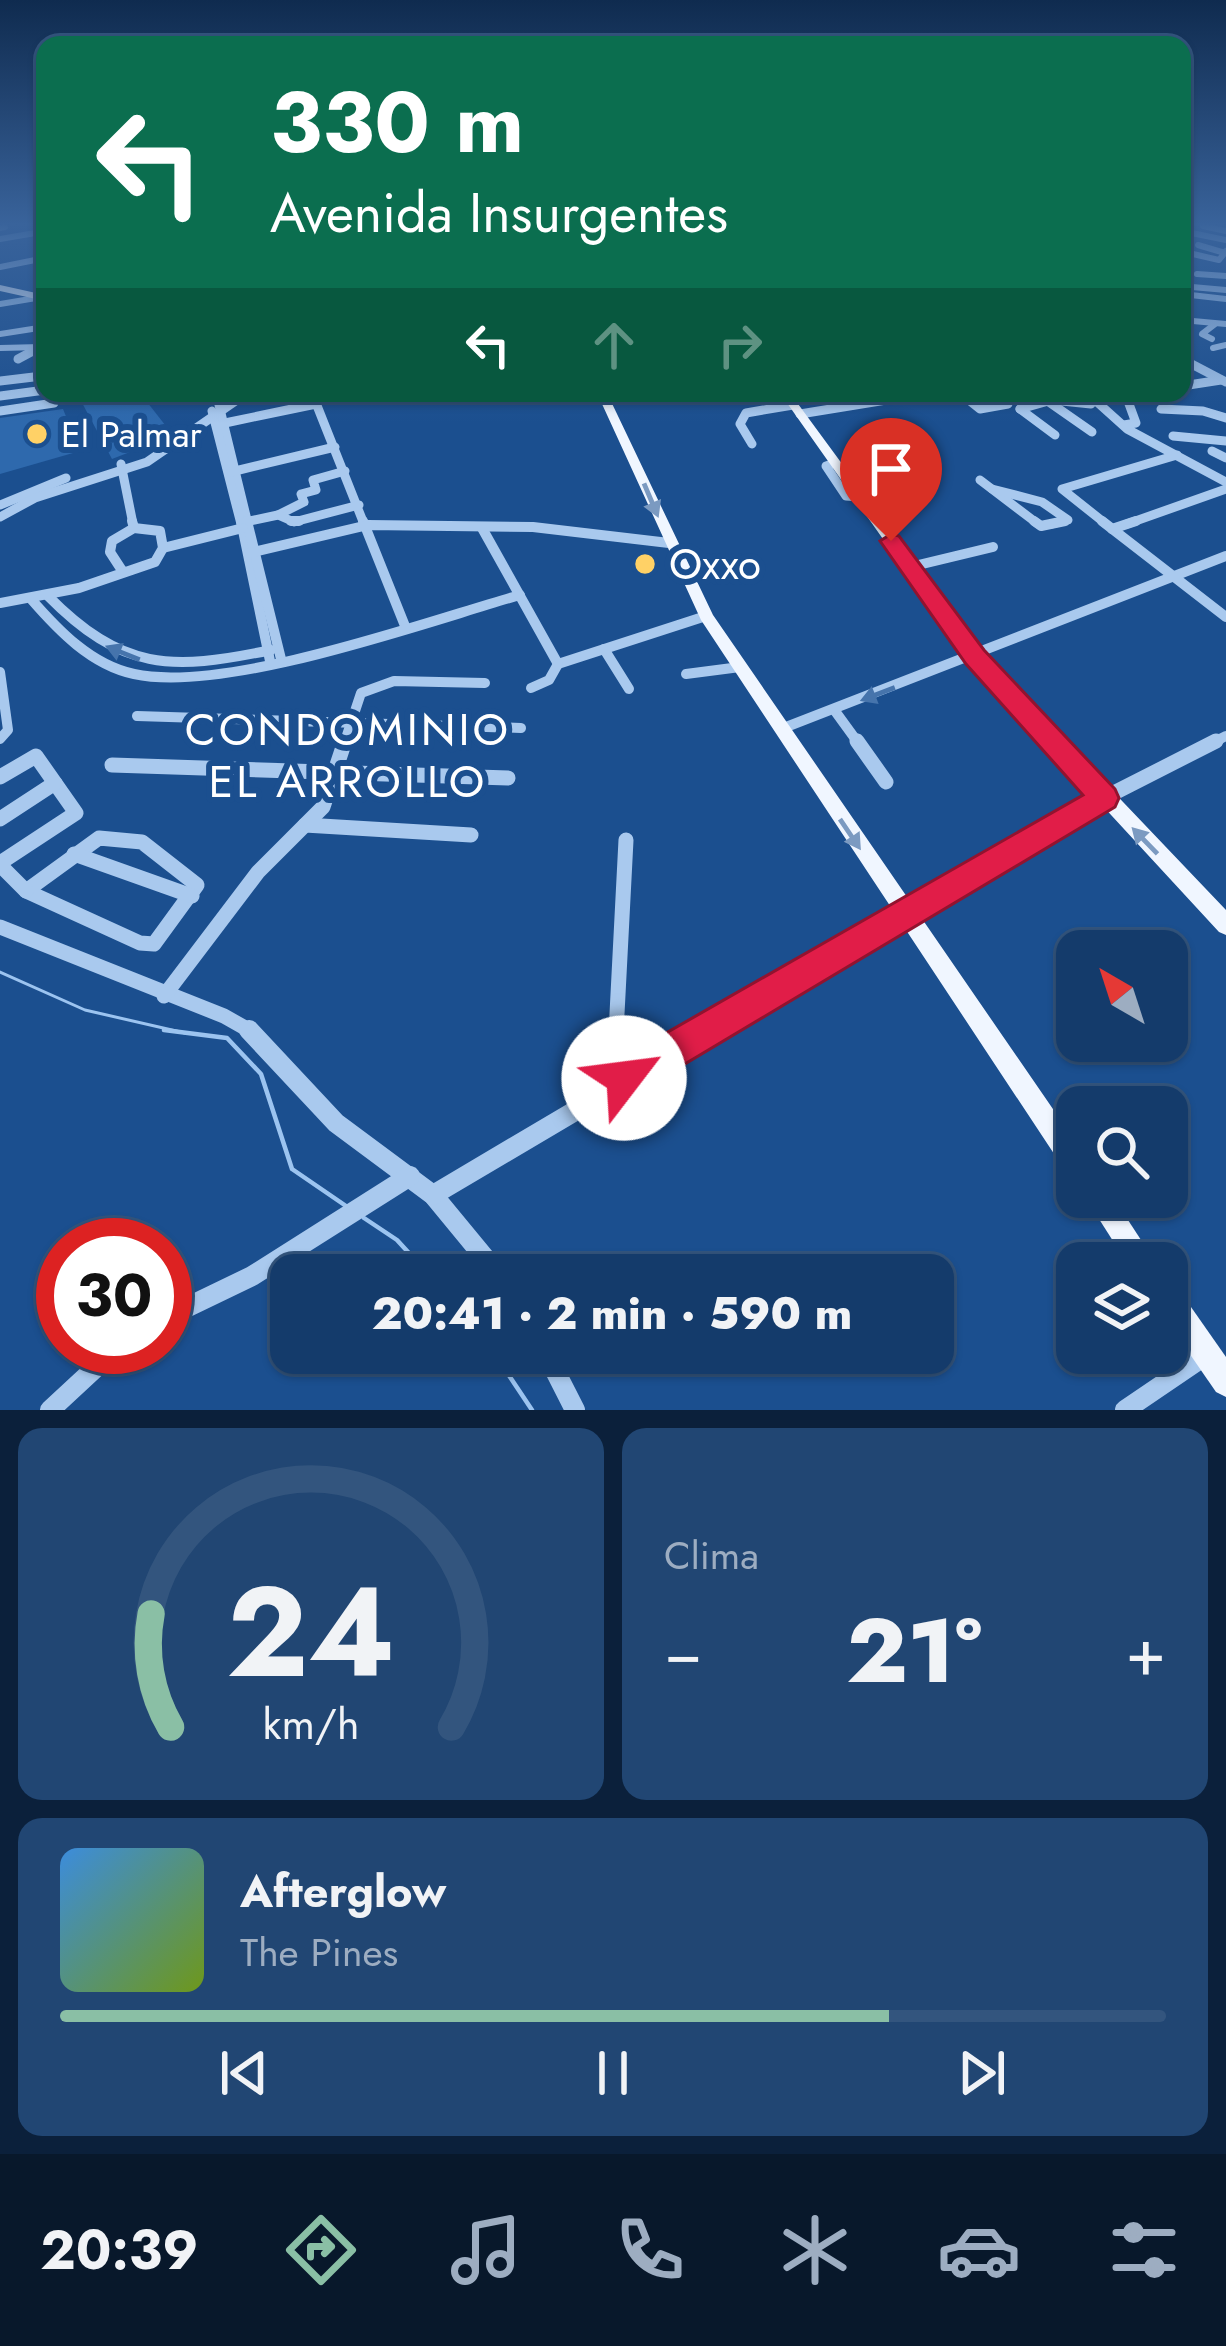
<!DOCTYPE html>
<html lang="es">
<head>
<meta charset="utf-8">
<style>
	body { margin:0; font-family:Jost,sans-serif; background:#214673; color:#f1f3f6; height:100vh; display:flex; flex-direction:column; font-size:45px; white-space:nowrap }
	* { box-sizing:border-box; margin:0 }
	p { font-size:39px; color:#9dadc1 }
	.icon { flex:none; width:66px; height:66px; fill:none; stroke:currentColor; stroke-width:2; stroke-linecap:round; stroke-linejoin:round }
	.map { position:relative; height:1410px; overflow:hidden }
	.drawer { display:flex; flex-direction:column; gap:18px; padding:18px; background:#0b203b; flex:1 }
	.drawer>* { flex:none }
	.hud { position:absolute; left:36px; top:36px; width:1155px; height:366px; border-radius:24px; box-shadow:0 3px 9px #0004,0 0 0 3px #33557e; background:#0b6e4f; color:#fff; overflow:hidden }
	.needle { width:78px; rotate:321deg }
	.buttons { position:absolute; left:1056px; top:930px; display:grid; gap:24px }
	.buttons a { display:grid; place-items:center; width:132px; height:132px; border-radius:24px; background:#143b6b; box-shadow:0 3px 9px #0004,0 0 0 3px #33557e; font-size:60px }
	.speed { position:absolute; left:36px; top:1218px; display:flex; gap:24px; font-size:60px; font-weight:700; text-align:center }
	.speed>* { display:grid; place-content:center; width:156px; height:156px; border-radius:50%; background:#143b6b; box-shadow:0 3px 9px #0004,0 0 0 3px #33557e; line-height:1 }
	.speed .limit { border:18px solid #d22; background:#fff; color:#111 }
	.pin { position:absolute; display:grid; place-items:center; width:102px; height:102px; color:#fff; margin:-123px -51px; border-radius:50% 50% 50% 0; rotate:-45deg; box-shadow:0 0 12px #0007 }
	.pin .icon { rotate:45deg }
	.me { position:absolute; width:132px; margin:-66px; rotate:60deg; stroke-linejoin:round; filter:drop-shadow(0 0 9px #0008) }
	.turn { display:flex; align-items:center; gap:42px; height:252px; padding:0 36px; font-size:54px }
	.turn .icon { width:156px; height:156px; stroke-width:2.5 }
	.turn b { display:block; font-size:84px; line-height:102px }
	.lanes { display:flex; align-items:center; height:114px; padding:0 36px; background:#0003; justify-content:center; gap:60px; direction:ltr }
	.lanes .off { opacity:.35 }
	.big { font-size:90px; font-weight:800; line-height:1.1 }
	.drawer .tile { flex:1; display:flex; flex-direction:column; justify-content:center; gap:18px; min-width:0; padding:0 42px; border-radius:24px; background:#214673 }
	.drawer .dial { align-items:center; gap:0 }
	.dial svg { height:312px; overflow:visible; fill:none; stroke:#33557e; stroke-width:7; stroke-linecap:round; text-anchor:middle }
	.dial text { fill:#f1f3f6; stroke:none }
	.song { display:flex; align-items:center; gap:36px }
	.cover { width:144px; height:144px; border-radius:18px; background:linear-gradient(135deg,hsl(210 70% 55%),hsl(80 70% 35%)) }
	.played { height:12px; border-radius:6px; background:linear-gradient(90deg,#8abfa5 75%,#33557e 75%) }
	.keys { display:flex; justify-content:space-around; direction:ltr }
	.heat { display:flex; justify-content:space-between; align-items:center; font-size:66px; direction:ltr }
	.drawer .tiles { flex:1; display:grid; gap:18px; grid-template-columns:1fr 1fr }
	.tile:last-child { grid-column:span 2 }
	.trip { position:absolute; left:270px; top:1254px; width:684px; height:120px; border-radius:24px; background:#143b6b; box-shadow:0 3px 9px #0004,0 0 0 3px #33557e; font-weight:800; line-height:120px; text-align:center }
	.tabs { display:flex; height:192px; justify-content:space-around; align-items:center; background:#08182b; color:#9dadc1 }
	.tabs .icon { width:84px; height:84px }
	.tabs .selected { color:#8abfa5 }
	.tabs b { font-size:54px; color:#f1f3f6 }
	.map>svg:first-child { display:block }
	.green { fill:#2e69ad }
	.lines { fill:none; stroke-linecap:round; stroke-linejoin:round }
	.stream-far1 { stroke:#9cc4f0; stroke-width:3 }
	.stream { stroke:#9cc4f0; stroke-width:4.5 }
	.minor-far4 { stroke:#a9c9ee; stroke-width:6 }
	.minor-far3 { stroke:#a9c9ee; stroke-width:9 }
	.minor-far2 { stroke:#a9c9ee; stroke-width:10 }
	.minor-far1 { stroke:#a9c9ee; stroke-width:15 }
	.minor { stroke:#a9c9ee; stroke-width:20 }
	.major { fill:#f0f6ff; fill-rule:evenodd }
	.oneway { fill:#7b9ac1 }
	.oneway2 { fill:#4674ac }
	.route { fill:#e11d48; stroke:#92132f; stroke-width:3 }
	.poi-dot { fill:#ffd166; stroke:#1b4f8f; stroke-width:4.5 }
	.labels { text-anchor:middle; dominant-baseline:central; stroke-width:12; stroke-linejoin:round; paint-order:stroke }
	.far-poi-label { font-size:36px; fill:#fff; stroke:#1b4f8f; text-anchor:start }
	.poi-label { font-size:42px; fill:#fff; stroke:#1b4f8f; text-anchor:start }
	.neighbourhood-label { font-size:45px; letter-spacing:3px; fill:#fff; stroke:#1b4f8f }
</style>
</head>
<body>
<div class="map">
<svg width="1226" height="1410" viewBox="0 0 1226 1410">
	<rect width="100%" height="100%" fill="#1b4f8f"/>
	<g class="green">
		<path d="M103,393H140L169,430L166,438L112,459L80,399Z"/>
		<path d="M63,409L80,451L0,474V418Z"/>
	</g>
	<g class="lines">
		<path class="stream-far1" d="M0,972L85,1010L185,1033"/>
		<g class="stream">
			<path d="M164,1030L227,1038L261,1074L292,1169L346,1206"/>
			<path d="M364,1218L397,1240L429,1275"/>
			<path d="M494,1353L532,1410"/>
		</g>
		<g class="minor-far4">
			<path d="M1203,226L1226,231"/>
			<path d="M0,228L5,227"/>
			<path d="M1182,231L1226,240"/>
			<path d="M0,239L41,232"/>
			<path d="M1198,245L1225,253"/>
			<path d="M1193,254L1219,260L1226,251"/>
			<path d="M0,267L45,258"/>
			<path d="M1197,274L1226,276"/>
			<path d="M1192,287L1226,290"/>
			<path d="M1182,294L1226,299"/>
			<path d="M0,304L42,297"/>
			<path d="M1182,320L1226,324"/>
			<path d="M0,334L45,327"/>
			<path d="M1212,339L1202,334L1215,324"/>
			<path d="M0,348L41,347"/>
			<path d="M1213,348L1226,345"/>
			<path d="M25,355L43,346"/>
		</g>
		<g class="minor-far3">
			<path d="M18,359L31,352"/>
			<path d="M1182,359L1226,382"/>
			<path d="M0,381L42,376"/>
			<path d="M1182,386L1221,380"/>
			<path d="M208,393L227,400"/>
			<path d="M312,393L364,524"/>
			<path d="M960,393L980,409L1008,404"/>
			<path d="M1087,393L1127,429L1226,482"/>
			<path d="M1149,393V398"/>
			<path d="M0,396L45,390"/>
			<path d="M313,397L331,393"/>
			<path d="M1049,402L1092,432"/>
			<path d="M219,405L248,524"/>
			<path d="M1020,409L1052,400L1091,404"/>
			<path d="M1020,409L1055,435"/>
			<path d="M1161,409L1203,411L1226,418"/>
			<path d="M0,411L54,403"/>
			<path d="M212,411L241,524"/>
			<path d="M800,414L923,394"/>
			<path d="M225,423L316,404"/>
			<path d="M1124,425L1136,423L1125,393"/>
			<path d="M1173,436L1226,441"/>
			<path d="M752,444L740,424L746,413L793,405"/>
			<path d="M1212,451L1226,458"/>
			<path d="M835,463L826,466L846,496L859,497"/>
			<path d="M121,464L133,524"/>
			<path d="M231,472L335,447"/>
			<path d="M980,480L1038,524"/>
			<path d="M992,489L1042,502L1068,520L1052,524"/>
			<path d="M0,505L66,478"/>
			<path d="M872,514L906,507"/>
			<path d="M278,515L304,502L301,494L316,490L313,480L345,471"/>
			<path d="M0,517L35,498L147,462L247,393"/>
			<path d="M250,521L278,515L294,522L359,505"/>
			<path d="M1106,524L1062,489L1177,455"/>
			<path d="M1127,524L1226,489"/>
		</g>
		<g class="minor-far2">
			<path d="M132,521L134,528"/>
			<path d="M241,521L270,661"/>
			<path d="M247,521L281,659"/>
			<path d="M291,521H299"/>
			<path d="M363,521L405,626"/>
			<path d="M1034,521L1041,526L1065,521"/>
			<path d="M1102,521L1226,617"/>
			<path d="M482,528L558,664"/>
			<path d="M1112,529L1136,521"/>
			<path d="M163,548L243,528"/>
			<path d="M249,553L368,525L533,527L669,543"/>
			<path d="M910,567L993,547"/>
			<path d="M47,595C122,671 170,671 271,650"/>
			<path d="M31,599C58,630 91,665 134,674C226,694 425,622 520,595"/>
			<path d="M0,603L79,588L155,562L163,548L160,531L134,528L112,541L110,552L123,572"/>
			<path d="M604,649L629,689"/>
			<path d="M558,664L706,616"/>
			<path d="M0,672L8,730L0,739"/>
			<path d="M686,674L740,667"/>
			<path d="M531,688L549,680L558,664"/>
			<path d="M835,711L859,744"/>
			<path d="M137,716L521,728"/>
			<path d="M781,729L1226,556"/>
			<path d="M344,744L361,693L394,681L485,683"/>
			<path d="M1210,744L1226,736"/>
		</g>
		<g class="minor-far1">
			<path d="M857,741L886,782"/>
			<path d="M112,765L508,778"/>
			<path d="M0,777L36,756L76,813L0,863"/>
			<path d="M0,819L55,783"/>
			<path d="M305,825L471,835"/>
			<path d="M99,838L142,842L197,885L154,944L140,943L26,891Z"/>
			<path d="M74,854L192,896"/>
			<path d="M0,865L26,891"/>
			<path d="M0,927L224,1016L254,1033"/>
			<path d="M164,996L258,872L323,807L345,741"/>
			<path d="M616,1033L626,840"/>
			<path d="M707,1033L1104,798L1216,741"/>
		</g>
		<g class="minor">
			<path d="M249,1030L336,1123L433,1195L499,1275"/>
			<path d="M615,1030L624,1078"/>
			<path d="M433,1195L712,1030"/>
			<path d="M165,1318L252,1276L410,1176"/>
			<path d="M546,1353L575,1410"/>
			<path d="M50,1410L118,1347"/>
			<path d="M1125,1410L1206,1355"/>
		</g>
		<g class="major">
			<path d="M0,285L45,295V301L0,291Z"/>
			<path d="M540,393H590L585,396H545Z"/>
			<path d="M597,393H607L713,615L1077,1144V1179L1068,1175L701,620Z"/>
			<path d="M780,393H790L981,653L1226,910V935L1219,932L969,661Z"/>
			<path d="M1085,1197H1113L1156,1263H1127Z"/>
			<path d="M1167,1283L1177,1287L1226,1357V1397L1216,1392L1167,1321Z"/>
		</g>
	</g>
	<defs><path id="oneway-solid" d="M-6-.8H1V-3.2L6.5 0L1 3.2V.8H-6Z" transform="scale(3)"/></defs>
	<g class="oneway">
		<use href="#oneway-solid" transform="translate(651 500) rotate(67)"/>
		<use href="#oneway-solid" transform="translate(850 834) rotate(56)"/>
		<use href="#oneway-solid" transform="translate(1145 841) rotate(-134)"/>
	</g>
	<g class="oneway2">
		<use href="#oneway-solid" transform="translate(123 653) rotate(-158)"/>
		<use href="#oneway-solid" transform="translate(878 694) rotate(159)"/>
	</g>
	<linearGradient id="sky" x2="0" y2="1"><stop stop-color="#0f2b4f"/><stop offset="0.53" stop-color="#39639b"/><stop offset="1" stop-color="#39639b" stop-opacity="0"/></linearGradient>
	<rect width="1226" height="423" fill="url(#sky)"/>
	<path class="route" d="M891,534L899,536L984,650L1115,789L1119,798L1115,807L638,1092L624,1098L610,1092L605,1078L610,1065L1083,795L966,664L880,541Z"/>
	<g class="poi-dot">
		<circle cx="37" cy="434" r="12"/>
		<circle cx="645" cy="564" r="12"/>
	</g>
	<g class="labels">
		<g class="far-poi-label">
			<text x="61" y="434">El Palmar</text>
		</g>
		<g class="poi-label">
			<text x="669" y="564">Oxxo</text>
		</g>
		<g class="neighbourhood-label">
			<text x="348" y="729">CONDOMINIO<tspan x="348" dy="52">EL ARROLLO</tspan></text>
		</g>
	</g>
</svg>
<div class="buttons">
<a><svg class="needle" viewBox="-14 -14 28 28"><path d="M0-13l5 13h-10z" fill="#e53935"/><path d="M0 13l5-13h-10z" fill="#9dadc1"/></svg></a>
<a><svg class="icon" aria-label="search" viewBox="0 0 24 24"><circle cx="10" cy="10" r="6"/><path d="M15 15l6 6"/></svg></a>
<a><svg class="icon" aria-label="layers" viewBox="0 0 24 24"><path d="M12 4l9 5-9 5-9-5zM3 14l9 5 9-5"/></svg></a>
</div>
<div class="speed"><div class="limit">30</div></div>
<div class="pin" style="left:891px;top:541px;background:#d93025"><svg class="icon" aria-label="arrive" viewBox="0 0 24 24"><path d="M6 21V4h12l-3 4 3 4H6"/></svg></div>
<svg class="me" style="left:624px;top:1078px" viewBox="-20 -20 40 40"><circle r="19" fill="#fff"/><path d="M0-13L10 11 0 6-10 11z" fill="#e11d48"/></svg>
<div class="trip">20:41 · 2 min · 590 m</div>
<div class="hud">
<div class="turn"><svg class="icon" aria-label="left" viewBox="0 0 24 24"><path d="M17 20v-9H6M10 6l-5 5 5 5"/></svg><div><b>330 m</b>Avenida Insurgentes</div></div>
<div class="lanes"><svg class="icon" aria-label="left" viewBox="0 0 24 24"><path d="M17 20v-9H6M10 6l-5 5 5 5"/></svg><svg class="icon off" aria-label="ahead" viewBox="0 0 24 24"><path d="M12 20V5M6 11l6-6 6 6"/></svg><svg class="icon off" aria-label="right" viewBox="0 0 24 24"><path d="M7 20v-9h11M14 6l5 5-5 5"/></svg></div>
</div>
</div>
<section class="drawer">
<div class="tiles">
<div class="tile dial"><svg viewBox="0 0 100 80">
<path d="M14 69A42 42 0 1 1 86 69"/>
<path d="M14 69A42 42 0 0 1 9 40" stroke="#8abfa5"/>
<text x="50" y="56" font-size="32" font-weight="700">24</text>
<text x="50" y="72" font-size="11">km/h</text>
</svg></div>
<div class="tile"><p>Clima</p>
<div class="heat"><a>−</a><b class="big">21°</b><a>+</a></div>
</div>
<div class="tile">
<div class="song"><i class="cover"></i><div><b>Afterglow</b><p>The Pines</p></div></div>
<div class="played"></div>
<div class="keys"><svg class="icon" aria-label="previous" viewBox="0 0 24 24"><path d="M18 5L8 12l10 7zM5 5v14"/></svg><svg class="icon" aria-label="pause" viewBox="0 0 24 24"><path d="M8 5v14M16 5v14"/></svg><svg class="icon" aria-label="next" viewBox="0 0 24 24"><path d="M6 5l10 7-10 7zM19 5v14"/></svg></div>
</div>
</div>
</section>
<nav class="tabs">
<b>20:39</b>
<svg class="icon selected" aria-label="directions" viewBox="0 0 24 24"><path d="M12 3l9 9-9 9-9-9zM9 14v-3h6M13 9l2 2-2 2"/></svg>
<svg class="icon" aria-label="music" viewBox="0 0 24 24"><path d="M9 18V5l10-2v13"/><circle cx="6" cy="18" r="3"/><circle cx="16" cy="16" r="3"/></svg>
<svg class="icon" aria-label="phone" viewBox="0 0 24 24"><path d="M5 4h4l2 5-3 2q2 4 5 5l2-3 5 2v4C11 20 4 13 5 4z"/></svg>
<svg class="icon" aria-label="climate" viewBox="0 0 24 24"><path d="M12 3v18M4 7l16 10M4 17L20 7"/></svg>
<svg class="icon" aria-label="car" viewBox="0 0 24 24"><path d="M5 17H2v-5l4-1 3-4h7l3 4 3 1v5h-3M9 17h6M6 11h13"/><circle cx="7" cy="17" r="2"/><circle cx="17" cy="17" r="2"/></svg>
<svg class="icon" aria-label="filters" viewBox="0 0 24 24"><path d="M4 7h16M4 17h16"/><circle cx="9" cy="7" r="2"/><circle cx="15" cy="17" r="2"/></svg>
</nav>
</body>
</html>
